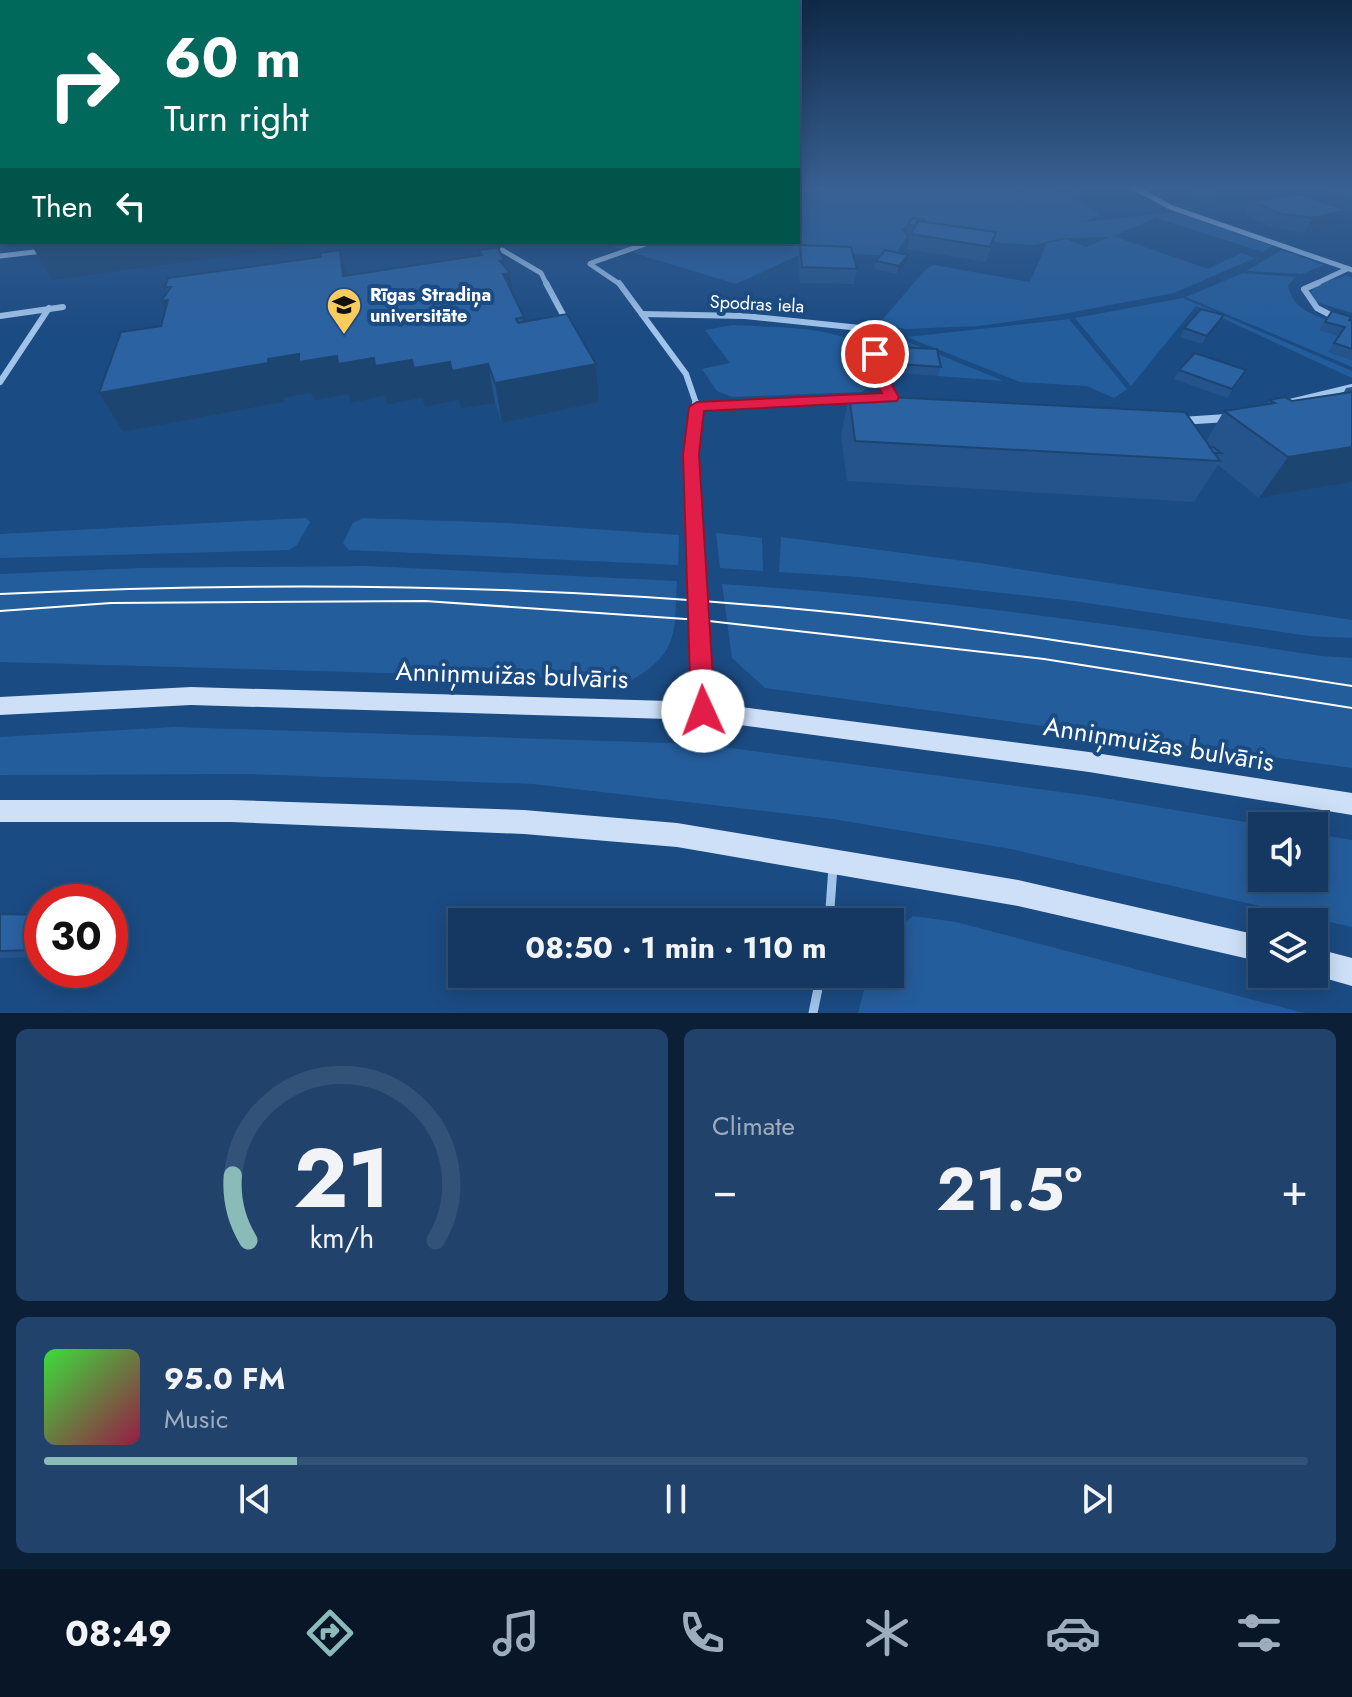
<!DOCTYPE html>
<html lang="en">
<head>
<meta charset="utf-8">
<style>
	body { margin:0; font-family:Jost,sans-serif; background:#21436b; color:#f1f3f6; height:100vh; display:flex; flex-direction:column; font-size:30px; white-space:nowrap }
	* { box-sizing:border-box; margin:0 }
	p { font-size:26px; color:#9dacbe }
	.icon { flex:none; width:44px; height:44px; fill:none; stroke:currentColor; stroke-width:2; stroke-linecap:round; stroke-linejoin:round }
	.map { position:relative; height:1013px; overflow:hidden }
	.side { display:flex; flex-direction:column; gap:16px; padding:16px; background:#0b1f36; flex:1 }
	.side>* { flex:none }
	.top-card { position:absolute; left:0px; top:0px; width:800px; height:244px; box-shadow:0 4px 20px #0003,0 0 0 2px #335277; background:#00695c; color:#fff; overflow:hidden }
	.controls { position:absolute; left:1248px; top:812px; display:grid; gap:16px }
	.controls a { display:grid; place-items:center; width:80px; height:80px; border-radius:0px; background:#143862; box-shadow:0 4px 20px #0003,0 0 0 2px #335277; font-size:40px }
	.speed { position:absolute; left:24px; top:884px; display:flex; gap:16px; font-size:40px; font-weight:700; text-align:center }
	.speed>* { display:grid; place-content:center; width:104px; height:104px; border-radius:50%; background:#143862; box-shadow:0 4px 20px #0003,0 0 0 2px #335277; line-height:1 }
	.speed .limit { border:12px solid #d22; background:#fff; color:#111 }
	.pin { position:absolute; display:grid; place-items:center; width:68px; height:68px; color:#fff; margin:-34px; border:4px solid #fff; border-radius:50%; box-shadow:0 2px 8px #0007 }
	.me { position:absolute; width:88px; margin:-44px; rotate:358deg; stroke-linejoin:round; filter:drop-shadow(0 0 6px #0008) }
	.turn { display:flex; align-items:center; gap:28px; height:168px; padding:0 32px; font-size:36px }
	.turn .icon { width:104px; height:104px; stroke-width:2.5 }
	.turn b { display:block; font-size:56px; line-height:68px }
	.then { display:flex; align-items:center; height:76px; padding:0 32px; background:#0003; gap:16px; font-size:30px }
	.big { font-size:60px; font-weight:700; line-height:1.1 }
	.side .card { flex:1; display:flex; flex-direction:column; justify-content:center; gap:12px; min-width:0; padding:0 28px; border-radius:12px; background:#21436b }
	.side .dial { align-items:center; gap:0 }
	.dial svg { height:208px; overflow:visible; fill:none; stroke:#335277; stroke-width:7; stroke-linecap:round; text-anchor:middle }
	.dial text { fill:#f1f3f6; stroke:none }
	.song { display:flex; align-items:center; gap:24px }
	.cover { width:96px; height:96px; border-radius:12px; background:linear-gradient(135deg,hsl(120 70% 55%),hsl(340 70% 35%)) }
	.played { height:8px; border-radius:4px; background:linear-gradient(90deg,#8bbbb9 20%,#335277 20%) }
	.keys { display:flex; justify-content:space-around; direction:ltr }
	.heat { display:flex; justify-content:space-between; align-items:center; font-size:44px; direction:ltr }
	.side .tiles { flex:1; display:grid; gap:16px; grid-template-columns:1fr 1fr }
	.card:last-child { grid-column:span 2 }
	.trip { position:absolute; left:448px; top:908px; width:456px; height:80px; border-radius:0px; background:#143862; box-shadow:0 4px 20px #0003,0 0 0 2px #335277; font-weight:700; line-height:80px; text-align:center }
	.menu { display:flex; height:128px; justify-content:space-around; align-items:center; background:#081627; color:#9dacbe }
	.menu .icon { width:56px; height:56px }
	.menu .on { color:#8bbbb9 }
	.menu b { font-size:36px; color:#f1f3f6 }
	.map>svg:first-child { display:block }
	.green { fill:#245d9c }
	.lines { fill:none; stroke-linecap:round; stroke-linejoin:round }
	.lane-far1 { stroke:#a1c4eb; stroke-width:4 }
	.lane { stroke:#a1c4eb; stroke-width:9 }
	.street-far3 { stroke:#a1c4eb; stroke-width:5 }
	.street-far2 { stroke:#a1c4eb; stroke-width:6 }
	.street-far1 { stroke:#a1c4eb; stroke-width:8 }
	.street { stroke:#a1c4eb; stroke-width:10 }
	.secondary { fill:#cde0f8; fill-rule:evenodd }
	.tram { stroke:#fff; stroke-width:2 }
	.wall { fill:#24548b }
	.shaded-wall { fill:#1d4571 }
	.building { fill:#2a62a2; stroke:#1d4571; stroke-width:2 }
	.route { fill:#e11d48; stroke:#92132f; stroke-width:2 }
	.labels { text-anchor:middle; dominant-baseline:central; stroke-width:8; stroke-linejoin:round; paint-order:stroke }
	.far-poi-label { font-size:18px; font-weight:bold; fill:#fff; stroke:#1b4b83; text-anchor:start }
	.far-street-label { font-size:18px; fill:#fff; stroke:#1b4b83 }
	.near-street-label { font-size:26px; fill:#fff; stroke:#1b4b83 }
</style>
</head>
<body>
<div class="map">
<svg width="1352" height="1013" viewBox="0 0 1352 1013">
	<rect width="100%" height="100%" fill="#1b4b83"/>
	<g class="green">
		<path d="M798,188H1058L1100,214L1084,222L1177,212L1272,246L1263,252L1156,218L1113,236L1208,269L1241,253L1255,258L1174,293L1063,314L979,326L905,329L882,325L883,319L926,269L934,265L1030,282L1047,243L1066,239L1086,247L1109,237L1062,238L1034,245L1002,243L915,223L901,229L907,236L895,256L808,251L736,284L598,242H798Z"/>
		<path d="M1282,250L1324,265L1302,274L1246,271Z"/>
		<path d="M1243,273L1295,277L1288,286C1293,307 1307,312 1327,320L1320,330L1339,336L1329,352L1352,360V367L1186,297Z"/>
		<path d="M1348,276L1352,278V313L1316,302L1311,294L1315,284Z"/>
		<path d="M1183,298L1352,371V378L1196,306L1131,386L1075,318Z"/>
		<path d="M1069,319L1127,389L1114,398L1087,386L1020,382L907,337Z"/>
		<path d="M733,325C775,328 820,325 859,343L873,383L862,392L732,397L717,391L702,369L730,363L705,330Z"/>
		<path d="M903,340L1004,381L938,376L934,358L895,356L887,350Z"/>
		<path d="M306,518L310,522L297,545L289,550L0,558V534Z"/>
		<path d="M363,518L507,523L679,535L678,565L349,550L343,543L353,523Z"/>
		<path d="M716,533L762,538L763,571L720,568Z"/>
		<path d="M781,537L979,563L1352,620V638L1309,636L1074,601L859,577L779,572Z"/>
		<path d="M368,566L677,581C674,632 680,652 632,680L0,662V574L139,568Z"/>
		<path d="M722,584C923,597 1122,625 1321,656L1352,658V768L765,688L732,658Z"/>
		<path d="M174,727L701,744L1098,797L1269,826H1262V878H1314V834L1352,840V927L1011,849L833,819L533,784L249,774L0,775V737Z"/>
		<path d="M913,916L956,922L1304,1013H858L868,974H890V934Z"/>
	</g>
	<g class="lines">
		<path class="lane-far1" d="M870,329L881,378L891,397"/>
		<g class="lane">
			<path d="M829,922L833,867"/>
			<path d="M813,1013L821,974"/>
		</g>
		<g class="street-far3">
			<path d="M1135,188L1170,207L1352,270"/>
			<path d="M502,250L541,273L547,285"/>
			<path d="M0,256L43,251"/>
			<path d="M591,263L651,242"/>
			<path d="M590,264L621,285"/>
			<path d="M1313,285L1347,269"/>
		</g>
		<g class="street-far2">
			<path d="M546,283L568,324"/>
			<path d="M619,283L686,374L697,406"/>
			<path d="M1318,283L1304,289L1317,308L1352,326"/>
			<path d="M642,314L745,316L870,329"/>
			<path d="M0,316L63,307"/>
			<path d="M0,382L49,308"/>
			<path d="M1290,402L1352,387"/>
			<path d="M710,406L856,399"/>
		</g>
		<g class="street-far1">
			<path d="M697,407L749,404"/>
			<path d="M1181,421L1227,418"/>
			<path d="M696,562L691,454L696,404"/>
		</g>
		<path class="street" d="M696,560L703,711"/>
		<g class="secondary">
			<path d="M191,687L703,702L1089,752L1352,793V815L1089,772L703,720L191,705L0,715V697Z"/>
			<path d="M0,800H231L524,810L677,823L1018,880L1262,936V962L1018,906L677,847L524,834L231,822H0Z"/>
			<path d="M1314,948L1352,958V986L1310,974H1314Z"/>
		</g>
		<g class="tram">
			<path d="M0,594C266,581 532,584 798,609C984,626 1168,658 1352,686"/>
			<path d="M0,611L111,603L425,601L700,620L1044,659L1352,708"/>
		</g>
	</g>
	<g class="wall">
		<path d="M1061,188H1108L1105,195L1077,198Z"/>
		<path d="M1187,188H1245L1241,197L1213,204L1185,193Z"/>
		<path d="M1319,188H1352V199L1319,189Z"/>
		<path d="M1252,201L1347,210L1339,224L1304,233L1274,228L1245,215Z"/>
		<path d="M924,222L996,232L986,262L907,249L911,234L906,233L908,225Z"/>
		<path d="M800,245L857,269L854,284L800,283L798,260Z"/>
		<path d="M340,250L348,275L480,255L479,250L504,260L513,295L524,322L596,364L599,402L502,423L495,403L461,409L459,400L425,407L422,398L387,405L384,396L351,403L348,394L314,401L311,393L284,398V402L123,432L99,393L161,326L165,310L161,301L167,292L165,287L321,257Z"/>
		<path d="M876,261L906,263L897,274L874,269Z"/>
		<path d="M1224,315L1219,324L1202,344L1180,337L1184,328Z"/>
		<path d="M1349,320L1352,321V360L1328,352L1339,336L1319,330L1325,322Z"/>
		<path d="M897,347L941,367L938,376L898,373L895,356Z"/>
		<path d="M1179,370L1241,379L1227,398L1174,379Z"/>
		<path d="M1352,387V482L1259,498L1218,465L1194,502L847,481L841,435L849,395L1206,441L1224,411L1266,405L1269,400L1292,401L1343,394L1346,388Z"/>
		<path d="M0,914L42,915V957L0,958Z"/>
	</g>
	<g class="shaded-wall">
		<rect x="0" y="188" width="2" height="26"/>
		<path d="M1080,188H1108L1105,195L1077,198Z"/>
		<path d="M1226,188H1245L1241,197L1213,204L1220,190Z"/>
		<path d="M1347,210L1339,224L1304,233L1313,218Z"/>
		<path d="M66,242H335L52,280L32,246Z"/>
		<path d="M340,250L351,284L343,276Z"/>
		<path d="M908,255L906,263L897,274L899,266Z"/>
		<path d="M504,260L506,274L510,273L515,308L506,295L500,261Z"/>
		<path d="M168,300L179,337L161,301Z"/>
		<path d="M1224,315L1219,324L1202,344L1207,336Z"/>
		<path d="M299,354L450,362L459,400L425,407L422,398L387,405L384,396L351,403L348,394L314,401L311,393L284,398V402L123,432L99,393Z"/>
		<path d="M488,364L495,403L461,409L452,371Z"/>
		<path d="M596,364L599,402L502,423L495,383Z"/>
		<path d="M1352,447V482L1259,498L1288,457Z"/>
		<path d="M42,939V953L35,950Z"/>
	</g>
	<g class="building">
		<path d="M1298,194L1347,210L1313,218L1281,214L1252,201Z"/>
		<path d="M912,218L925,220L924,222L918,221L915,226L908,225Z"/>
		<path d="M918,221L996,232L990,247L911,234Z"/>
		<path d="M35,242H66L32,246Z"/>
		<path d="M800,245L851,247L857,269L802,267Z"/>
		<path d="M498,248L504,260L500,261L510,273L503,274L524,317L516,319L518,323L567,314L596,364L495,383L488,364L452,371L450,362L414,368L412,360L375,366L374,358L338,364L337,356L299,362V354L268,359V363L99,393L121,332L161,326L168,300L161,301L171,287H165L168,278L321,257L320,253L340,250L343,276L482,255L479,250Z"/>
		<path d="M885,250L908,255L899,266L876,261Z"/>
		<path d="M1201,309L1224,315L1207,336L1184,328Z"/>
		<path d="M1332,311L1352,317L1349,320L1352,321V349L1334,343L1345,327L1325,322Z"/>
		<path d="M897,347L937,349L941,367L900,364Z"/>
		<path d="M1195,353L1246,370L1232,389L1179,370Z"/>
		<path d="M1352,392V447L1288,457L1224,411L1275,403L1269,400L1285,397L1292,401Z"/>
		<path d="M849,395L1185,412L1220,461L855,441Z"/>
		<path d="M1210,447H1213L1221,453H1214Z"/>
		<path d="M0,914L42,915V939L35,950L0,951Z"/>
	</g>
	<linearGradient id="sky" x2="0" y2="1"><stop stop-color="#0f2948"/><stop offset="0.57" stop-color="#396193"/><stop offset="1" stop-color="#396193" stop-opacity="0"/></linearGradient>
	<rect width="1352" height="330" fill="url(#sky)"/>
	<path class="route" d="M875,349L882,354L888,378L899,397L897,401L704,411L699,454L715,711L711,719L703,722L694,719L691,711L683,454L689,407L697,402L882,393L873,378L868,354Z"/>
	<defs>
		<g id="university-pin" transform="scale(1.8)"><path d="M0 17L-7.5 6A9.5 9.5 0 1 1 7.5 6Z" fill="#fccb5e" stroke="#1b4b83"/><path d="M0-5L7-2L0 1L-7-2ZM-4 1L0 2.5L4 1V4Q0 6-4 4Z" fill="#111"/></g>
	</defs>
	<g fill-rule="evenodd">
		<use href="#university-pin" x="344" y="305"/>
	</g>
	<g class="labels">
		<g class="far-poi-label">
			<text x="370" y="295">Rīgas Stradiņa<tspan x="370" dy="21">universitāte</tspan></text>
		</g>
		<g class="far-street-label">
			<text transform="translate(757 304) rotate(3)">Spodras iela</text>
		</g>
		<g class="near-street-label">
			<text transform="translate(512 675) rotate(2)">Anniņmuižas bulvāris</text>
			<text transform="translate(1159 744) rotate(9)">Anniņmuižas bulvāris</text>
		</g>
	</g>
</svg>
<div class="controls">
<a><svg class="icon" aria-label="sound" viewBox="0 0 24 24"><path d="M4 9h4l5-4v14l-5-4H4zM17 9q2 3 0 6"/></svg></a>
<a><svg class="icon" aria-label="layers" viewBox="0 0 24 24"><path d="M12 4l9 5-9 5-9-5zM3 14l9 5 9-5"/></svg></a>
</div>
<div class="speed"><div class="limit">30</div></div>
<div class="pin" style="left:875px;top:354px;background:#d93025"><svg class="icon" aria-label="arrive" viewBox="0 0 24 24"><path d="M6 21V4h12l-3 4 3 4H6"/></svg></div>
<svg class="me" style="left:703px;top:711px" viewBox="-20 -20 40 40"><circle r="19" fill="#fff"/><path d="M0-13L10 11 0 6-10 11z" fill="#e11d48"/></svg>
<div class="trip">08:50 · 1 min · 110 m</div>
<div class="top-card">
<div class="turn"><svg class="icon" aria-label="right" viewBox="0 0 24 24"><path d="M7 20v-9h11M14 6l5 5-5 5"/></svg><div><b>60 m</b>Turn right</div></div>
<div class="then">Then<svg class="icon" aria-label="left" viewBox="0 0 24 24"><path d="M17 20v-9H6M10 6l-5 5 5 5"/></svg></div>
</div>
</div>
<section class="side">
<div class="tiles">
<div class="card dial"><svg viewBox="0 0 100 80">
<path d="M14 69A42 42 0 1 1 86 69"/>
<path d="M14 69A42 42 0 0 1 8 44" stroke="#8bbbb9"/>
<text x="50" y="56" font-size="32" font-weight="700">21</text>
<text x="50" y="72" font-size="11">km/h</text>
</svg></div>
<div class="card"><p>Climate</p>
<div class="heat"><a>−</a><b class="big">21.5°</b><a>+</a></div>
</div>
<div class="card">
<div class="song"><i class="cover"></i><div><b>95.0 FM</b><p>Music</p></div></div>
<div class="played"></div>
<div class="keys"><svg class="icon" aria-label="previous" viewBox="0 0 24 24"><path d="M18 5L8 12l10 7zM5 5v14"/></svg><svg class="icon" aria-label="pause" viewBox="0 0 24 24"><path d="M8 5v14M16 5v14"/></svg><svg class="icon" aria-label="next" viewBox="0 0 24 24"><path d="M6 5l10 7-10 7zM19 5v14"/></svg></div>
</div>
</div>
</section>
<nav class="menu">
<b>08:49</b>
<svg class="icon on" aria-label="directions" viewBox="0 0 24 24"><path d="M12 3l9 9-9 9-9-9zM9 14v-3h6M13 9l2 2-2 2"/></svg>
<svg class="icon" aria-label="music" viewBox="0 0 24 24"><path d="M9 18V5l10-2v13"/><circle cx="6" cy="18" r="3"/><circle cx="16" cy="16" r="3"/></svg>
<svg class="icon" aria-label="phone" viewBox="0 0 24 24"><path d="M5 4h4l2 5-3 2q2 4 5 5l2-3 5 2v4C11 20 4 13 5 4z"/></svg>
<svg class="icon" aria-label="climate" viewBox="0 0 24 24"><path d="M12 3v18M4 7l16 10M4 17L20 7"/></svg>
<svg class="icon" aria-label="car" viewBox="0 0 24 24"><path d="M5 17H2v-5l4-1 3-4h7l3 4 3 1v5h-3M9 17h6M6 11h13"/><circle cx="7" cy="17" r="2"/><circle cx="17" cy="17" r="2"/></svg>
<svg class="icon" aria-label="filters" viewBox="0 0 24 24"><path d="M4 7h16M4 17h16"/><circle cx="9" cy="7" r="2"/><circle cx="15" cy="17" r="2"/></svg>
</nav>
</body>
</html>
